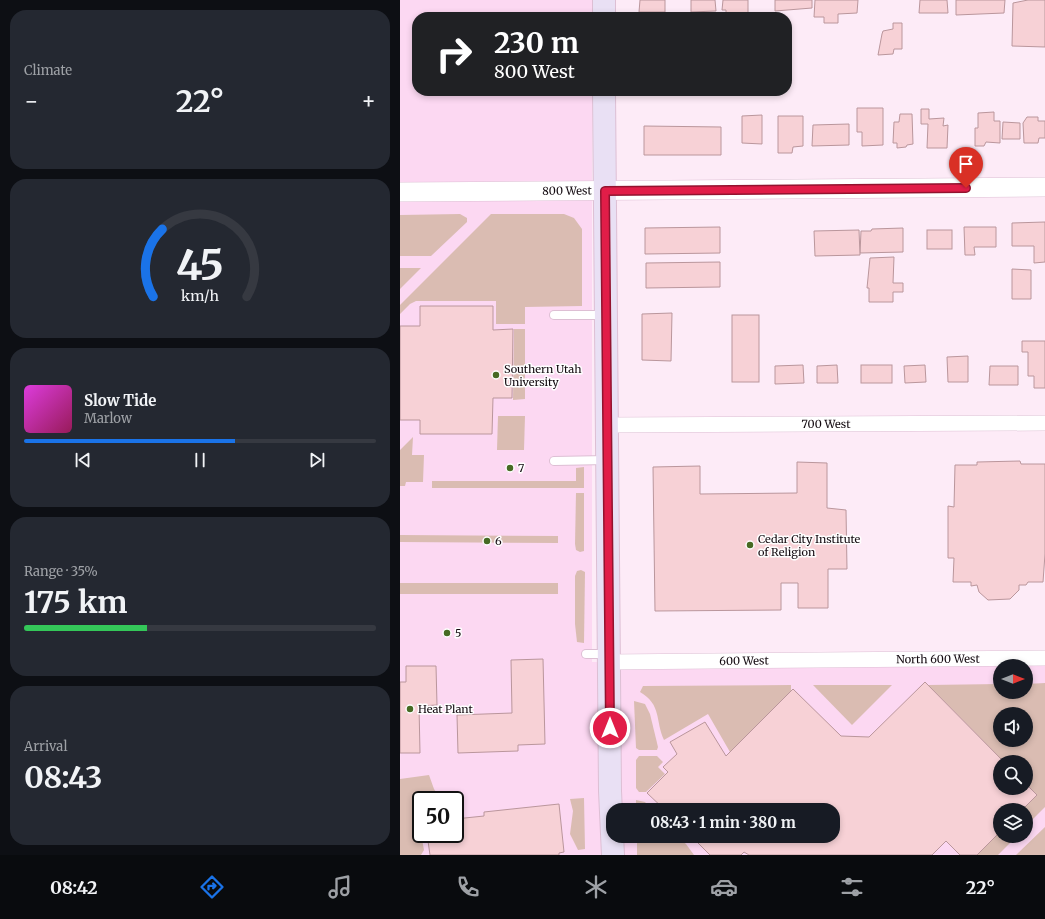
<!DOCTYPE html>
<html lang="en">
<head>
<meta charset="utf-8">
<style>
	body { margin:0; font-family:Merriweather,serif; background:#242831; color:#f1f3f6; height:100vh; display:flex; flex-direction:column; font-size:15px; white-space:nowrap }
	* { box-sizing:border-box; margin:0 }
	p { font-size:13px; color:#9ea1a6 }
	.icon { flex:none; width:22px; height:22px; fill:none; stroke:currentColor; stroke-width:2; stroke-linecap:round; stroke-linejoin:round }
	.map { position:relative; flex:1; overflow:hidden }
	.drawer { display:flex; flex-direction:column; gap:10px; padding:10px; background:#0d0f14; width:400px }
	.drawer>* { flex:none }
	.guide { position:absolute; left:12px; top:12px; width:380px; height:84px; border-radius:16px; box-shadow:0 2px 6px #0003; background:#202124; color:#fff; overflow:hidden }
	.needle { width:26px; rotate:90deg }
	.tools { position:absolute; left:593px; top:659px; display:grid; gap:8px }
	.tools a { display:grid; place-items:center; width:40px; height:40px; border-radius:50%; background:#171b24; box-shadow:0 2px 6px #0003; font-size:20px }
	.speed { position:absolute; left:12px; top:791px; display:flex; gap:8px; font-size:20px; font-weight:700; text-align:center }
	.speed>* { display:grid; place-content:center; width:52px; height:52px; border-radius:50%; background:#171b24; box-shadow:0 2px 6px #0003; line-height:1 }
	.speed .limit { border:2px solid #111; border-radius:6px; background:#fff; color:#111 }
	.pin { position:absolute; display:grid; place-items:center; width:34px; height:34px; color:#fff; margin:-41px -17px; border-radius:50% 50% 50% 0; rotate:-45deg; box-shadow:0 0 4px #0007 }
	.pin .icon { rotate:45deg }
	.me { position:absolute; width:44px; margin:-22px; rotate:0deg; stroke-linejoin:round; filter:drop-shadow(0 0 3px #0008) }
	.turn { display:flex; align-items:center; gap:14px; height:84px; padding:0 16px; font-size:18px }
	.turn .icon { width:52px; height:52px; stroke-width:2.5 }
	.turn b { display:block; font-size:28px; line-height:34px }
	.big { font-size:30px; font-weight:700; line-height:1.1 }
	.drawer .tile { flex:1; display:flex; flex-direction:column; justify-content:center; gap:6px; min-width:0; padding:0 14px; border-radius:16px; background:#242831 }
	.drawer .dial { align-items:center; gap:0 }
	.dial svg { height:104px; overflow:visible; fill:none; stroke:#363941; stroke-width:7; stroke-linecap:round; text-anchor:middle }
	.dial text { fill:#f1f3f6; stroke:none }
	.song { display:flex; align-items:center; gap:12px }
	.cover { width:48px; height:48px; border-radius:6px; background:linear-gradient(135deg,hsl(300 70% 55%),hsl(330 70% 35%)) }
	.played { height:4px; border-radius:2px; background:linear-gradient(90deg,#1a73e8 60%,#363941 60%) }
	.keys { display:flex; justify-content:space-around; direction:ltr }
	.heat { display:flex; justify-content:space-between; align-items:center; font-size:22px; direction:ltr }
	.charge { height:6px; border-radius:3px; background:linear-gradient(90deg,#34c759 35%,#363941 0) }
	.trip { position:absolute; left:206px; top:803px; width:234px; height:40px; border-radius:16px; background:#171b24; box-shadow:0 2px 6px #0003; font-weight:700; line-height:40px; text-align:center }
	.dock { display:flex; height:64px; justify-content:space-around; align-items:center; background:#090b0e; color:#9ea1a6 }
	.dock .icon { width:28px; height:28px }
	.dock .on { color:#1a73e8 }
	.dock b { font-size:18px; color:#f1f3f6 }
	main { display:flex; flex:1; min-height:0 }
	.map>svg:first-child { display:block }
	.built { fill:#fcd8f2; fill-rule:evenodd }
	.green { fill:#dabcb2; fill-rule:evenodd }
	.building { fill:#f7d1d6; stroke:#ba969c }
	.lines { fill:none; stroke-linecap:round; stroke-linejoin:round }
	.service-casing { stroke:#ddbfd4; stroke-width:10 }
	.minor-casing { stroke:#ddbfd4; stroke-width:16 }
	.tertiary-casing { stroke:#ddbfd4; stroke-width:20 }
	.secondary-casing { stroke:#ddbfd4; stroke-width:24 }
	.service { stroke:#fff; stroke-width:8 }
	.minor { stroke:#fff; stroke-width:15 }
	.tertiary { stroke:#fff; stroke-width:19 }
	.secondary { stroke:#e9e0f4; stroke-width:22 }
	.route-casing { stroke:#92132f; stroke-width:10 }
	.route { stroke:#e11d48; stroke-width:7 }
	.poi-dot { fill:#466a23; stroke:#fefefe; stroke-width:1.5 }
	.labels { text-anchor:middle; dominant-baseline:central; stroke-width:3; stroke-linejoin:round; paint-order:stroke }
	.street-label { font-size:11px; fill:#12090f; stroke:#fefefe }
	.poi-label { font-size:11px; fill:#12090f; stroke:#fefefe; text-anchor:start }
</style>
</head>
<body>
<main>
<section class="drawer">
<div class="tile"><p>Climate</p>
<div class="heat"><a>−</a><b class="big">22°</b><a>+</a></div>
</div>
<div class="tile dial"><svg viewBox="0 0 100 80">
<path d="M14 69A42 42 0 1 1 86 69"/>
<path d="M14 69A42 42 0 0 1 21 17" stroke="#1a73e8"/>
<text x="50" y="56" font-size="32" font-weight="700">45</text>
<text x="50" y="72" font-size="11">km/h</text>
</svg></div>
<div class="tile">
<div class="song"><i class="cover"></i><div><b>Slow Tide</b><p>Marlow</p></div></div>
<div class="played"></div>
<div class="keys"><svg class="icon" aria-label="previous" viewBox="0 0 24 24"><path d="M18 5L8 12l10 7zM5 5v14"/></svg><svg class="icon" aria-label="pause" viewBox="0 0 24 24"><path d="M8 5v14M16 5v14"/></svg><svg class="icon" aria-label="next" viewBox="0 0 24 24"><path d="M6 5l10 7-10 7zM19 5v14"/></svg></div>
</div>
<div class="tile"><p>Range · 35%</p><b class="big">175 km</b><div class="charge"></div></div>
<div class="tile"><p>Arrival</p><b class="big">08:43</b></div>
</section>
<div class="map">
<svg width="645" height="855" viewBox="0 0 645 855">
	<rect width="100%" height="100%" fill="#fdebf7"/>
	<path class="built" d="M0,0H192V17H17V91H192V662L645,658V855H0ZM600,666H626V692H600ZM600,714H626V740H600ZM600,762H626V788H600ZM21,800H55V834H21ZM213,810H433V836H213ZM600,810H626V836H600Z"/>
	<g class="green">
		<path d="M60,214L67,218V222L31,256H0V215Z"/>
		<path d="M91,214H164L174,218L182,229V306L125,307V324H96V301H16L10,304L0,314V305Z"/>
		<path d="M0,268H21L0,289Z"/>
		<path d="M114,329H125V399L113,400Z"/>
		<path d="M98,416H125L124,450H97Z"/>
		<path d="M13,437L12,455H24L23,482H6L5,486H0V450Z"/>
		<path d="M184,467V488H32V481H176V468Z"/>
		<path d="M176,493H184V551L180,552L176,550L175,544Z"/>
		<path d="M0,535L158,536V543L0,542Z"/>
		<path d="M181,570L185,572L184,643L177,642L175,624V576L177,571Z"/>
		<rect x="0" y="583" width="158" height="11"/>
		<path d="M645,683V807L626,826V810H622L637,795L626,784V762H604L528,685L600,684V692H626V684ZM600,714H626V740H600Z"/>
		<path d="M391,685V692L330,752L308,714L264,740C255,720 262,705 240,692L243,686Z"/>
		<path d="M413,685H492L452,725Z"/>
		<path d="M234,701L245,704L250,714L258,747L257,750H239L236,748Z"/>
		<path d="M239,756H257L263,762L258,767L265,774L246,792H239L236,788V760Z"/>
		<path d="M29,775L34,789L41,800H21V834L24,850L21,855H0V779Z"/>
		<path d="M184,798L185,849L178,850L170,834L173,811L170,799Z"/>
		<path d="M236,800L245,802L252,810H236Z"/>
		<path d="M645,827V855H616Z"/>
		<path d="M600,832V836H617L598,855H577Z"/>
		<path d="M237,836H276L286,844L294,855H237Z"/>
	</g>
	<g class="building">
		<path d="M240,0H265V12H239Z"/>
		<path d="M291,0H315L316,11L291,12Z"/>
		<path d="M323,0H348V17H326V10H322Z"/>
		<path d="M375,0H412V8L375,11Z"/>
		<path d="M415,0H458L457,13L438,14V23H424V17H414Z"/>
		<path d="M520,0H547L548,13H519Z"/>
		<path d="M556,0H605L604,13L556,15Z"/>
		<path d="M628,0H645V47L612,46L613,3Z"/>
		<path d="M493,23H502V49H494L493,54L478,55L482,34L483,31L493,29Z"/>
		<path d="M457,108H483V145L462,146V132H457Z"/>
		<path d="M521,109H529V119L544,118L543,126L548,125L547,148H527L528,124H521Z"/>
		<path d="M594,112V121H600V143L586,142L584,146H575V128H578V113Z"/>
		<path d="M500,114H512L513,144L507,145L506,147L497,148V143H493L494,122H499Z"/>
		<path d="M362,115V144L342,143V116Z"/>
		<path d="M378,116H403V146L393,147L392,153H378Z"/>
		<path d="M627,117H638V121H645V138H639L638,143H624L623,123Z"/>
		<path d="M603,122L620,123V139H602Z"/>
		<path d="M449,124V145L412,146L413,125Z"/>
		<path d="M244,126L321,127V155H244Z"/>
		<path d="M645,222V262L634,263V246H612V223Z"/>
		<path d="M320,227V253L245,254V228Z"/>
		<path d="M564,227H596V247H574L575,255H565Z"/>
		<path d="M503,228V252L460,253L461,231H471L472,229Z"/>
		<path d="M459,230L460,255L415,256L414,231Z"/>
		<rect x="527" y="230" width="25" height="19"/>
		<path d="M494,257L493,283H503V292H493V302H469V288H467L470,258Z"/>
		<path d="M320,262V287L246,288V263Z"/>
		<path d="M612,269L631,270V299H612Z"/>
		<path d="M20,306H93V330L113,329L112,398H93L92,434H20V420H0V326H20Z"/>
		<path d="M272,313L271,361L242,360V314Z"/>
		<rect x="332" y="315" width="27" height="67"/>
		<path d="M622,341H645V388H634V376H628V352H622Z"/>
		<path d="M568,356V382H548L547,357Z"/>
		<path d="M403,365L404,383L375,384V366Z"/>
		<path d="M437,365L438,383H417V366Z"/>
		<rect x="461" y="365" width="31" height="18"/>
		<path d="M525,365L526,382L505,383L504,366Z"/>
		<path d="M590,366H618V385H589Z"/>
		<path d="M620,461L621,464H645V554L643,582H628L626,585H619V590L610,599L588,600L579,592L577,585L571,586V582H553L554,558H548V506L554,507L555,465H577V462Z"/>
		<path d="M397,462L427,463V508L446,510L447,569H428V608H398V583H381V610L255,611L253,467L300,466V494L397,493Z"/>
		<path d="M143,659L145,744L118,745V751L58,753L57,715L112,713L111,660Z"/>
		<path d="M6,666H36L37,705L19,706L20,753H0V682H6Z"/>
		<path d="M525,682L604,762H600V788H626V784L637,795L622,810H600V832L577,855H560L546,841L532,855H349L344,852L341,855H310L291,836H433V810H265L247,793L268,772L263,767L277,754L270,742L305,722L326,756L393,689L441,736L469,737Z"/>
		<path d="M159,804L164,852L159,853V855H30L27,834H55V819L84,816V812Z"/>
	</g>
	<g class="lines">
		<g class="service-casing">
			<g id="service">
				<path d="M154,315H205"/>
				<path d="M154,461L207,460"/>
				<path d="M186,654H209"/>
			</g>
		</g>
		<g class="minor-casing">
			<g id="minor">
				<path id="s1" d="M207,425L645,423"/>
				<path id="s2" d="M209,662L645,658"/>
			</g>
		</g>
		<g class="tertiary-casing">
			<g id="tertiary">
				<path id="s3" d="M0,192L645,187"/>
			</g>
		</g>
		<g class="secondary-casing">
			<g id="secondary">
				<path d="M204,0V17"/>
				<path d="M204,91L210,791L213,855"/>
			</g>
		</g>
		<use href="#service" class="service"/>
		<use href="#minor" class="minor"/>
		<use href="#tertiary" class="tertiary"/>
		<use href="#secondary" class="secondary"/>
	</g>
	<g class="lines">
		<g class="route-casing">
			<path id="route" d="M210,728L205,191L566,188"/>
		</g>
		<use href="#route" class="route"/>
	</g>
	<g class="poi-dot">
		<circle cx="96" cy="375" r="4"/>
		<circle cx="110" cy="468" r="4"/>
		<circle cx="87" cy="541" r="4"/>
		<circle cx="350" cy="545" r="4"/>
		<circle cx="47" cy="633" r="4"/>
		<circle cx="10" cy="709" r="4"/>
	</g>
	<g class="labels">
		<g class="street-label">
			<text stroke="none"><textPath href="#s3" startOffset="167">800 West</textPath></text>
			<text stroke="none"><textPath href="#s1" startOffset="219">700 West</textPath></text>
			<text stroke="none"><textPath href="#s2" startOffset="329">North 600 West</textPath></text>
			<text stroke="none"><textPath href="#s2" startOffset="135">600 West</textPath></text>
		</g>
		<g class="poi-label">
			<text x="104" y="369">Southern Utah<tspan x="104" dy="13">University</tspan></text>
			<text x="118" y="468">7</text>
			<text x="358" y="539">Cedar City Institute<tspan x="358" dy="13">of Religion</tspan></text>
			<text x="95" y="541">6</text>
			<text x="55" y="633">5</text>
			<text x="18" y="709">Heat Plant</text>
		</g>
	</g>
</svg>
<div class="tools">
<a><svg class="needle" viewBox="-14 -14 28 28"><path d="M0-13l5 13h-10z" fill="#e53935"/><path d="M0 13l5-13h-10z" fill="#9ea1a6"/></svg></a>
<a><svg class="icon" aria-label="sound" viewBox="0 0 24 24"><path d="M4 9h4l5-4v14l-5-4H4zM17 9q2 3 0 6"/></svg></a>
<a><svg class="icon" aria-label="search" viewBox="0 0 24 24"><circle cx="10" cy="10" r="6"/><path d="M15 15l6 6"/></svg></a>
<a><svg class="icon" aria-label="layers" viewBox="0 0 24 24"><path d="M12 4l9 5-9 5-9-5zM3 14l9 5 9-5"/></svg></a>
</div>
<div class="speed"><div class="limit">50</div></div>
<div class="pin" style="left:566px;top:188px;background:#d93025"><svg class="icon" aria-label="arrive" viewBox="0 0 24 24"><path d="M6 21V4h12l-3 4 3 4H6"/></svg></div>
<svg class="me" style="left:210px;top:728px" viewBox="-20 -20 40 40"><circle r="17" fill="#e11d48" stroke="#fff" stroke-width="3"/><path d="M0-11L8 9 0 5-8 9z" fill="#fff"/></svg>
<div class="trip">08:43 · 1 min · 380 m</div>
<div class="guide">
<div class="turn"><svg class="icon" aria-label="right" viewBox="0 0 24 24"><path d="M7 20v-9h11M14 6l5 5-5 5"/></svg><div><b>230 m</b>800 West</div></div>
</div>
</div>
</main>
<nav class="dock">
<b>08:42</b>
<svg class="icon on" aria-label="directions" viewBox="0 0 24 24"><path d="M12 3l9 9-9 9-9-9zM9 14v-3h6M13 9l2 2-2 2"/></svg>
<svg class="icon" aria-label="music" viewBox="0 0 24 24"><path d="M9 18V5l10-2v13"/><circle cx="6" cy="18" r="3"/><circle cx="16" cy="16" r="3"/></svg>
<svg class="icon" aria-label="phone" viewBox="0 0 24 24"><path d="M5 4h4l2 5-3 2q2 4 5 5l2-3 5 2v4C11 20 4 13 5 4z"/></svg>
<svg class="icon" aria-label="climate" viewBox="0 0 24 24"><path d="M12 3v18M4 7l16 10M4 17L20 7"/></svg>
<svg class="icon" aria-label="car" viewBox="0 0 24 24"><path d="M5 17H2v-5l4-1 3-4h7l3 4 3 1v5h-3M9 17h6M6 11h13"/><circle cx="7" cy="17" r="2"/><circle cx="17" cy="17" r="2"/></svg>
<svg class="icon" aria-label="filters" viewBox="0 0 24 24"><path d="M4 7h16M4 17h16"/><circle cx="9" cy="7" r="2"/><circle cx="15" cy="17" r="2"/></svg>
<b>22°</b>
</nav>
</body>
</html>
